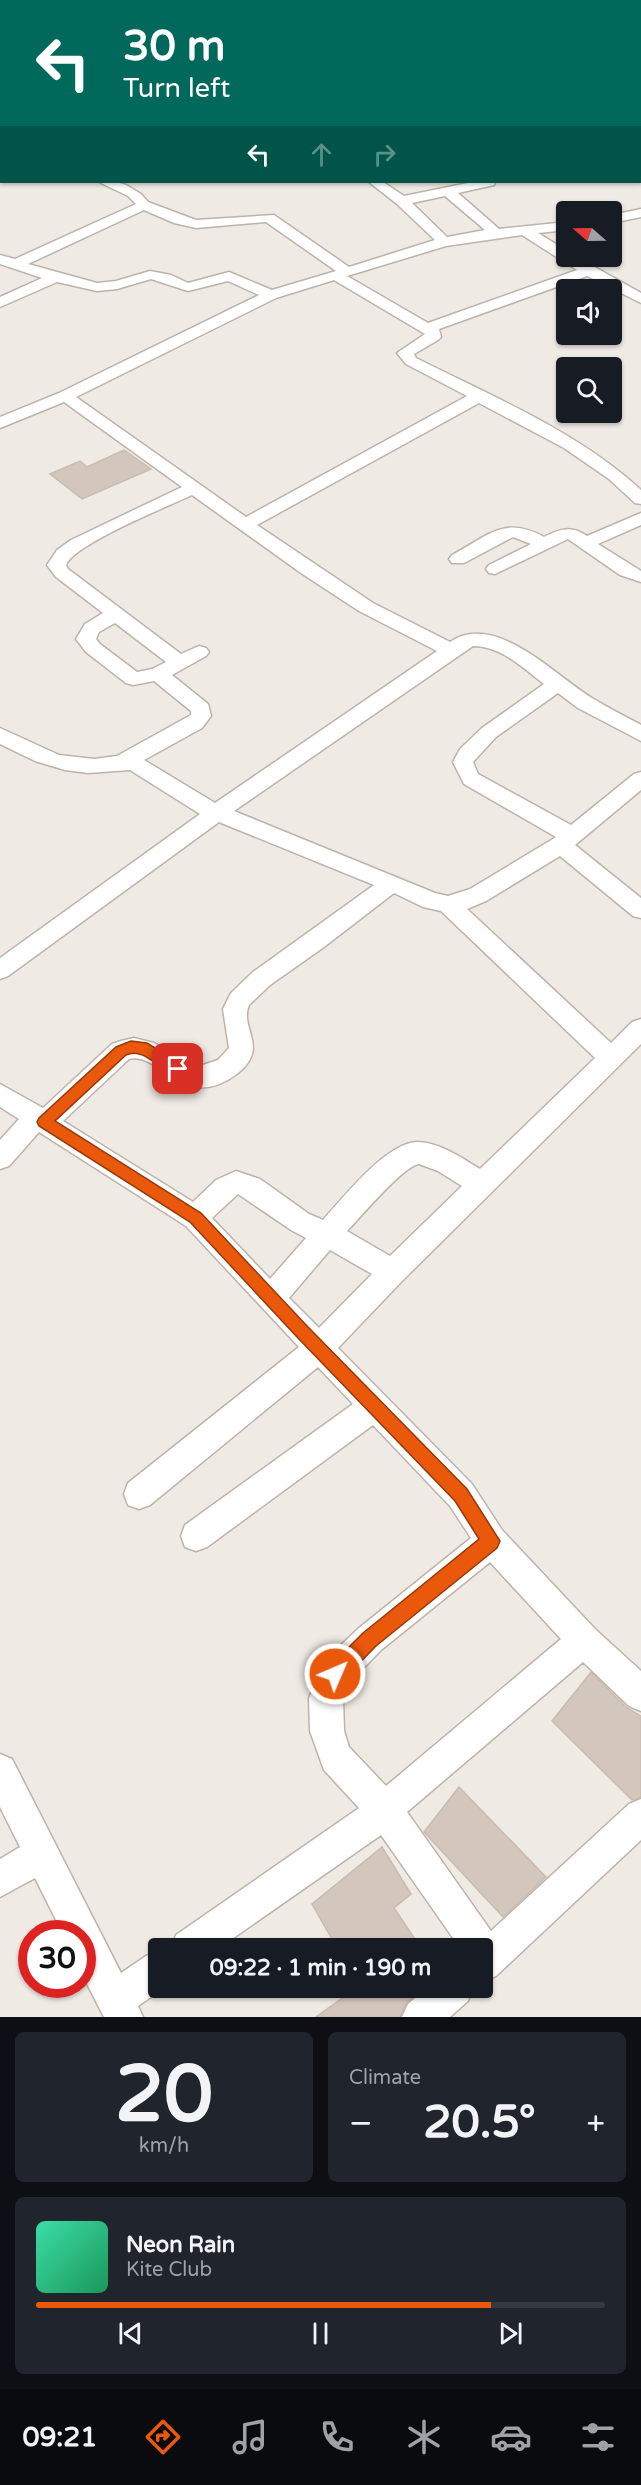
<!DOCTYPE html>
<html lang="en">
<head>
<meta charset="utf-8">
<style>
	body { margin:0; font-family:"Varela Round",sans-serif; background:#20242c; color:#f1f3f6; height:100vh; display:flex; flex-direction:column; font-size:22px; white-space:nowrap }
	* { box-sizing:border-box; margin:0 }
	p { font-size:20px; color:#9ea1a6 }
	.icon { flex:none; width:33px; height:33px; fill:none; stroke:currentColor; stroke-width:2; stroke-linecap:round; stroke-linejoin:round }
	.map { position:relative; height:2017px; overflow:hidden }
	.drawer { display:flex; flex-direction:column; gap:15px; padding:15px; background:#0d0f14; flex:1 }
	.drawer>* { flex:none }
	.guide { position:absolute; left:0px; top:0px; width:642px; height:183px; box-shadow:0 2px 4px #0004; background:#00695c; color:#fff; overflow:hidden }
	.needle { width:39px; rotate:290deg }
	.tools { position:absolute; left:556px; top:201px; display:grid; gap:12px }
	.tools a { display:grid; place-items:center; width:66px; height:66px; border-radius:6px; background:#171b24; box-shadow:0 2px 4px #0004; font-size:30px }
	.speed { position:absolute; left:18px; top:1920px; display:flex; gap:12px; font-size:30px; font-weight:700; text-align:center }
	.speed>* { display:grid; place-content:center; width:78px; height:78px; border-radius:50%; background:#171b24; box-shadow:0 2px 4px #0004; line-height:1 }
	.speed .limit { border:9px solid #d22; background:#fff; color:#111 }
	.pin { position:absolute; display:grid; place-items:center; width:51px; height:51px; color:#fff; margin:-26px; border-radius:12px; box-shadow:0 3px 9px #0006 }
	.me { position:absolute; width:66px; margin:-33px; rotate:45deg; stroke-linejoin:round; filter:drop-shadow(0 0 4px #0008) }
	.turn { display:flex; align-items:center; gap:21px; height:126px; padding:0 24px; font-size:27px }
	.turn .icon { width:78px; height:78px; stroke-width:2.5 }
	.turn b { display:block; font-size:42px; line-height:51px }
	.lanes { display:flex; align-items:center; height:57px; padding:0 24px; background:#0003; justify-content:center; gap:30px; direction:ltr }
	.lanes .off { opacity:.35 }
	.big { font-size:45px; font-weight:700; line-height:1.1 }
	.drawer .card { flex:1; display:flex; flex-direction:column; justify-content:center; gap:9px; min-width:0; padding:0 21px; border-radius:9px; background:#20242c }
	.drawer .dial { align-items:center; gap:0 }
	.dial b { font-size:78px; line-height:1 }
	.song { display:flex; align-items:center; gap:18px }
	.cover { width:72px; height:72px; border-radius:9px; background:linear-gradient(135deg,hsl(160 70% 55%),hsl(150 70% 35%)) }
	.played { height:6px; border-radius:3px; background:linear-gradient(90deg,#ea580c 80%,#363941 80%) }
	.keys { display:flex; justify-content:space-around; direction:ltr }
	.heat { display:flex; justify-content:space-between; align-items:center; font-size:33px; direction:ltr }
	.drawer .tiles { flex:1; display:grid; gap:15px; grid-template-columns:1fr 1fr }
	.card:last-child { grid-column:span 2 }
	.trip { position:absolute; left:148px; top:1938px; width:345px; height:60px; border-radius:6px; background:#171b24; box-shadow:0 2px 4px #0004; font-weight:700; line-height:60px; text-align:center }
	.tab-bar { display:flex; height:96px; justify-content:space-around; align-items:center; background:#090b0e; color:#9ea1a6 }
	.tab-bar .icon { width:42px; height:42px }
	.tab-bar .selected { color:#ea580c }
	.tab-bar b { font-size:27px; color:#f1f3f6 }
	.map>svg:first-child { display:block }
	.building { fill:#d3c7bd; stroke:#cabbaf; stroke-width:1.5 }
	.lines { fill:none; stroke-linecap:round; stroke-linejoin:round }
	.minor-casing { stroke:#bdb3aa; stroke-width:3 }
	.minor { fill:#fff; fill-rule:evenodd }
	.route { fill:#ea580c; stroke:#983908; stroke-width:1.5 }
</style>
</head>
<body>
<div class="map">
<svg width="641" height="2017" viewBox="0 0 641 2017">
	<rect width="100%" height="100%" fill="#f0eae4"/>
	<g class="building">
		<path d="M124,450L151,469L82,499L50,474L80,461L87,467Z"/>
		<path d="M591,1672L627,1708L641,1716V1797L632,1800L552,1721Z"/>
		<path d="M459,1787L546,1877L503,1917L424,1832Z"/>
		<path d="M382,1847L411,1894L394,1908L421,1948H337L312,1904Z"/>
		<path d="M356,1988H424L407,2002L400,2017H316Z"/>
	</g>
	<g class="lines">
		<g class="minor-casing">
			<g id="minor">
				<path d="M190,0H205L206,2H191Z"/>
				<rect x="445" y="0" width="10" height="2"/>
				<path d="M567,0H579L580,2H568Z"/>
				<rect x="640" y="13" width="1" height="7"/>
				<rect x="0" y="23" width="2" height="6"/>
				<rect x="640" y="72" width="1" height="6"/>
				<rect x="640" y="107" width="1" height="8"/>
				<rect x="0" y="114" width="2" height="8"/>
				<path d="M99,182H117L126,185L141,194L148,202L196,220L274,215L349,267L435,240L397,204L369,182H383L404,196L473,182H495L494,185L458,193L499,229L567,222V230L538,233L567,251V256H575L641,293V303L587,276L439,329L441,337L438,340L414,354L416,358C493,397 577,431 641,490V504L635,503L609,479L564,448L479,403L257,525L373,603L450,642C496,611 555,676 592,698C608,708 625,716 641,725V741L578,708L558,693L496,737L473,762L478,774L571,825L634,774L641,772V790L575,845L641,898V918L633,916L560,856L486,901L467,909L611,1043L632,1022L641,1019V1044L402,1281L338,1348L472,1484L502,1530L595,1629L641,1671V1711L629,1706L583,1662L407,1812L491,1931L629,1804L641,1799V1840L496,1976L483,1981V1948H460L381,1835L219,1948H171L176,1935L359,1808L324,1770L310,1731L309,1698L319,1674L323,1662L359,1628L471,1538L450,1506L373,1425L207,1547L196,1551L185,1547L181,1536L185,1525L353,1404L318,1367L150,1505L139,1509L128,1505L124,1494L128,1483L299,1347L186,1226L39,1132L9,1166L0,1169V1140L19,1119L0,1107V1084L43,1108L112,1044L121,1041L134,1038L154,1043L197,1067L218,1060L229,1048L223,1009L231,993L253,972L374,885L219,822L8,976L0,979V958L200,814L130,770L88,773L65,770L35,761L0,744V728L59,755L94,759L117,756L191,715V711L154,681L133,685L126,683L86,652L76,639L85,624L103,613L56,577L47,565L57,550L71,540L182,487L64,402L0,428V417L59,393L259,295L228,281L188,291L151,279L117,289L97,291L57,282L0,307V297L42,278L0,264V255L15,259L136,204L128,196ZM445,196L485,230L447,237L412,203ZM144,210L174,223L196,228L266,222L336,271L272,290L229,272L188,283L171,275L150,271L116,281L97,283L28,264ZM522,235L577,270L428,323L347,276L446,246ZM334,280L425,334L397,353L406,364L467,396L246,517L76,397L276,298ZM192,495L301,573L359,611L437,651L215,803L144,760L202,728L211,716L208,704L172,675L206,656L209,652L206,648L199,646L181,654L68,569L66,565C74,544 169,506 192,495ZM115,623L166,662L152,669L137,672L100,644L96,639L99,632ZM473,646C501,646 523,668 544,684L482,728L460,749L453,762L464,784L556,837L553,839L470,889L448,896L435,893L234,811ZM394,893L423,907L441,911L595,1058L480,1169C462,1158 439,1142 417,1142C386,1143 343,1198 323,1220L309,1214L260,1179L236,1171L216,1180L193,1202L63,1121L129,1059C161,1051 183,1115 238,1073C270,1047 239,1029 249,1005L270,985L324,947ZM419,1164L438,1171L462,1186L390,1256L347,1231C360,1218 403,1166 419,1164ZM238,1194L291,1230L306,1238L270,1279L212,1218ZM330,1250L372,1274L319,1328L289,1298ZM490,1562L561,1639L386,1786L349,1747L344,1731L343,1698L347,1685L381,1650Z"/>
				<path d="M641,209V217L612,223V215Z"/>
				<path d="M641,513V525L598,544L641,571V582L620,575L568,539L495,574L489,573L486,569L489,565L531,544L513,537L464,563H452L449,559L452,555C488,536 504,515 544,537C560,529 571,525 587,536Z"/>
				<path d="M0,1754L12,1759L121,1973L146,1956L159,1951V1988H164L138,2006L143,2017H104L82,1974V1934H63L35,1878L0,1897V1859L20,1847L0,1807Z"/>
				<path d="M427,1988H473L468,2001L450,2017H402L408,2004Z"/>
			</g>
		</g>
		<use href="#minor" class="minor"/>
	</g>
	<path class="route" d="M131,1041L147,1043L183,1065L185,1069L183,1073C163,1080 148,1045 126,1055L55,1121L201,1213L308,1327L467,1489L500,1541L497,1548L376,1646L342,1681L335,1684L328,1681L326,1674L328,1668L363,1633L479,1539L455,1501L297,1337L190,1222L39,1126L37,1122L39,1118L116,1047Z"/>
</svg>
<div class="tools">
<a><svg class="needle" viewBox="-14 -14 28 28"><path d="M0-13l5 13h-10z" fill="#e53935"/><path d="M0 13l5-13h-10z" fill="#9ea1a6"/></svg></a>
<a><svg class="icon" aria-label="sound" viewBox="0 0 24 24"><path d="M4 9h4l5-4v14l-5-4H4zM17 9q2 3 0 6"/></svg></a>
<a><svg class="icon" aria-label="search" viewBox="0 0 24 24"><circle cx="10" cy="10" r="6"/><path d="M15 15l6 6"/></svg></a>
</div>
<div class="speed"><div class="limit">30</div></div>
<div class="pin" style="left:178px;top:1069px;background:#d93025"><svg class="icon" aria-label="arrive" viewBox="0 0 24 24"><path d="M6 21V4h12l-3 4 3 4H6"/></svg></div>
<svg class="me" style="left:335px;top:1674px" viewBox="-20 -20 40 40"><circle r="17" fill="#ea580c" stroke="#fff" stroke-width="3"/><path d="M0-11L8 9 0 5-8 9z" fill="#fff"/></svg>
<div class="trip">09:22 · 1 min · 190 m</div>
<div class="guide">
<div class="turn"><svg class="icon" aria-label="left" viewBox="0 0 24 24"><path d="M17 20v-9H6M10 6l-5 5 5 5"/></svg><div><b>30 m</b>Turn left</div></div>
<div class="lanes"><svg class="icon" aria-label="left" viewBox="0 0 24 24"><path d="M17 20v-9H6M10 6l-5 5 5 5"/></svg><svg class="icon off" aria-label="ahead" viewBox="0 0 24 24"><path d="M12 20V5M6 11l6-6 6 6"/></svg><svg class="icon off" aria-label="right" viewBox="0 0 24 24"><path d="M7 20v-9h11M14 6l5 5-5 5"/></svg></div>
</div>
</div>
<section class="drawer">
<div class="tiles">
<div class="card dial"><b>20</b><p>km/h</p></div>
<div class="card"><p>Climate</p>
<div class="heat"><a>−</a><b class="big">20.5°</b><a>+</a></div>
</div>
<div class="card">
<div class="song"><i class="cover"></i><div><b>Neon Rain</b><p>Kite Club</p></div></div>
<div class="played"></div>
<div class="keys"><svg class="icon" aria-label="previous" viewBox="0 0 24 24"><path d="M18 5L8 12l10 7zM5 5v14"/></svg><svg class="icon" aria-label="pause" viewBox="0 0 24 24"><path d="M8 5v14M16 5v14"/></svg><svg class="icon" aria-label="next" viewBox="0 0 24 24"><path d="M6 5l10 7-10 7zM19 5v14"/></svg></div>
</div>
</div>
</section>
<nav class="tab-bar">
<b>09:21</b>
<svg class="icon selected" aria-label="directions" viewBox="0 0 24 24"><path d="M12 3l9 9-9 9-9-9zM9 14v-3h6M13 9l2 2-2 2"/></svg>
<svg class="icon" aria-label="music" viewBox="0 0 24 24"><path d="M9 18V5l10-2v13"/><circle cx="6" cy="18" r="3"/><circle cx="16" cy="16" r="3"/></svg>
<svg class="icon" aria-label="phone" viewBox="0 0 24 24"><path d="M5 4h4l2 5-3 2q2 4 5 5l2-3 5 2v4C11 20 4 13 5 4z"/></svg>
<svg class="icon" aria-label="climate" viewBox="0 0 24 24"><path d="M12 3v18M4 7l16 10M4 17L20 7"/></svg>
<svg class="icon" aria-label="car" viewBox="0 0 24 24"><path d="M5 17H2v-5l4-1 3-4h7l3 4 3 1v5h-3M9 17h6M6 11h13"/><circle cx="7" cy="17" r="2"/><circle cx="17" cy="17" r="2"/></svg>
<svg class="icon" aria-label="filters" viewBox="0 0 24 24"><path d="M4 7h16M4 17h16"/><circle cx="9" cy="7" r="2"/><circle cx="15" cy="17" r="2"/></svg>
</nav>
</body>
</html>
